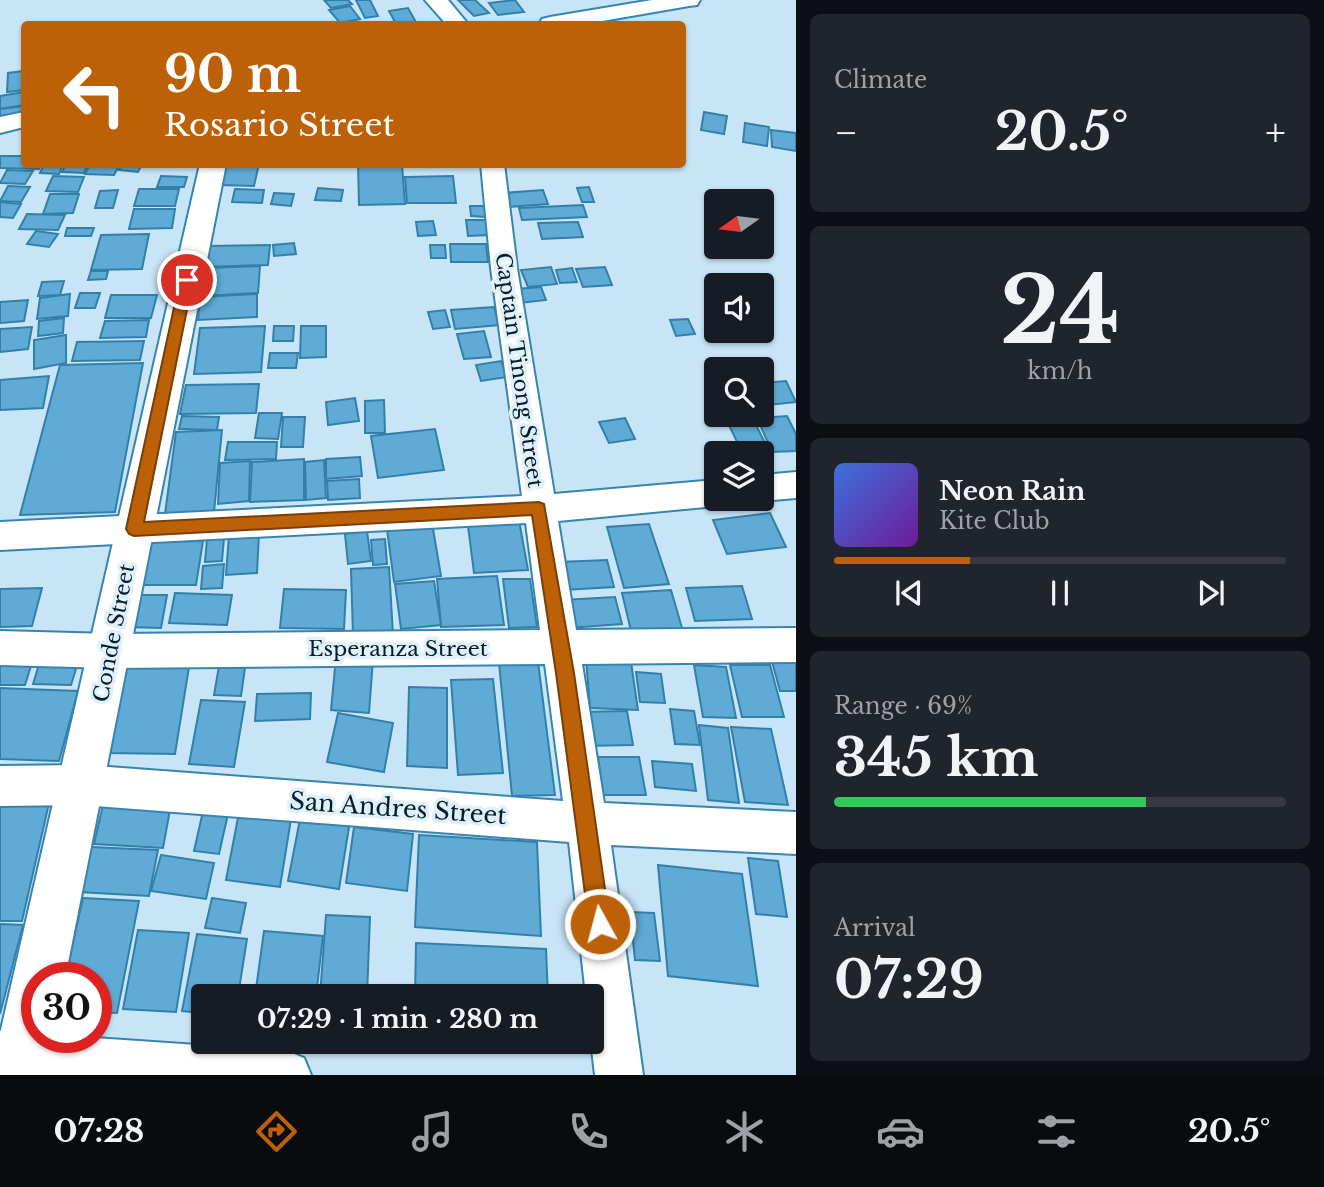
<!DOCTYPE html>
<html lang="en">
<head>
<meta charset="utf-8">
<style>
	body { margin:0; font-family:"Libre Baskerville",serif; background:#20242c; color:#f1f3f6; height:100vh; display:flex; flex-direction:column; font-size:26px; white-space:nowrap }
	* { box-sizing:border-box; margin:0 }
	p { font-size:23px; color:#9ea1a6 }
	.icon { flex:none; width:38px; height:38px; fill:none; stroke:currentColor; stroke-width:2; stroke-linecap:round; stroke-linejoin:round }
	.map { position:relative; flex:1; overflow:hidden }
	.drawer { display:flex; flex-direction:column; gap:14px; padding:14px; background:#0d0f14; width:528px }
	.drawer>* { flex:none }
	.banner { position:absolute; left:21px; top:21px; width:665px; height:147px; border-radius:7px; box-shadow:0 2px 5px #0004; background:#bc6107; color:#fff; overflow:hidden }
	.needle { width:46px; rotate:256deg }
	.fabs { position:absolute; left:704px; top:189px; display:grid; gap:14px }
	.fabs a { display:grid; place-items:center; width:70px; height:70px; border-radius:7px; background:#171b24; box-shadow:0 2px 5px #0004; font-size:35px }
	.speed { position:absolute; left:21px; top:962px; display:flex; gap:14px; font-size:35px; font-weight:700; text-align:center }
	.speed>* { display:grid; place-content:center; width:91px; height:91px; border-radius:50%; background:#171b24; box-shadow:0 2px 5px #0004; line-height:1 }
	.speed .limit { border:10px solid #d22; background:#fff; color:#111 }
	.pin { position:absolute; display:grid; place-items:center; width:60px; height:60px; color:#fff; margin:-30px; border:4px solid #fff; border-radius:50%; box-shadow:0 2px 7px #0007 }
	.me { position:absolute; width:77px; margin:-38px; rotate:353deg; stroke-linejoin:round; filter:drop-shadow(0 0 5px #0008) }
	.turn { display:flex; align-items:center; gap:24px; height:147px; padding:0 28px; font-size:32px }
	.turn .icon { width:91px; height:91px; stroke-width:2.5 }
	.turn b { display:block; font-size:49px; line-height:60px }
	.big { font-size:52px; font-weight:700; line-height:1.1 }
	.drawer .tile { flex:1; display:flex; flex-direction:column; justify-content:center; gap:10px; min-width:0; padding:0 24px; border-radius:10px; background:#20242c }
	.drawer .dial { align-items:center; gap:0 }
	.dial b { font-size:91px; line-height:1 }
	.song { display:flex; align-items:center; gap:21px }
	.cover { width:84px; height:84px; border-radius:10px; background:linear-gradient(135deg,hsl(220 70% 55%),hsl(280 70% 35%)) }
	.played { height:7px; border-radius:4px; background:linear-gradient(90deg,#bc6107 30%,#363941 30%) }
	.keys { display:flex; justify-content:space-around; direction:ltr }
	.heat { display:flex; justify-content:space-between; align-items:center; font-size:38px; direction:ltr }
	.charge { height:10px; border-radius:5px; background:linear-gradient(90deg,#34c759 69%,#363941 0) }
	.trip { position:absolute; left:191px; top:984px; width:413px; height:70px; border-radius:7px; background:#171b24; box-shadow:0 2px 5px #0004; font-weight:700; line-height:70px; text-align:center }
	.tabs { display:flex; height:112px; justify-content:space-around; align-items:center; background:#090b0e; color:#9ea1a6 }
	.tabs .icon { width:49px; height:49px }
	.tabs .current { color:#bc6107 }
	.tabs b { font-size:32px; color:#f1f3f6 }
	main { display:flex; flex:1; min-height:0 }
	.map>svg:first-child { display:block }
	.building { fill:#5fabd6; stroke:#3280a9; stroke-width:2 }
	.lines { fill:none; stroke-linecap:round; stroke-linejoin:round }
	.street-casing { stroke:#3785ae; stroke-width:4 }
	.secondary-casing { stroke:#3785ae; stroke-width:4 }
	.primary-casing { stroke:#3785ae; stroke-width:4 }
	.street { fill:#fff; fill-rule:evenodd }
	.secondary { fill:#fff; fill-rule:evenodd }
	.primary { fill:#fff; fill-rule:evenodd }
	.route { fill:#bc6107; stroke:#7a3f05; stroke-width:2 }
	.labels { text-anchor:middle; dominant-baseline:central; stroke-width:7; stroke-linejoin:round; paint-order:stroke }
	.street-label { font-size:21px; fill:#001f30; stroke:#e1f0f9 }
	.near-street-label { font-size:24px; fill:#001f30; stroke:#e1f0f9 }
</style>
</head>
<body>
<main>
<div class="map">
<svg width="796" height="1075" viewBox="0 0 796 1075">
	<rect width="100%" height="100%" fill="#c8e5f7"/>
	<g class="building">
		<path d="M324,0H348L352,4L331,8Z"/>
		<path d="M356,0H370L378,16L365,18Z"/>
		<path d="M458,0H475L489,13L474,16Z"/>
		<path d="M515,0L524,12L498,15L489,3Z"/>
		<path d="M350,6L360,19L340,23L329,10Z"/>
		<path d="M408,8L417,24H396L389,11Z"/>
		<path d="M24,71V90L7,92L8,73Z"/>
		<path d="M24,92V105L0,109V96Z"/>
		<path d="M24,106V117L0,120V109Z"/>
		<path d="M704,112L727,116L724,134L701,130Z"/>
		<path d="M745,123L769,127L767,146L743,142Z"/>
		<path d="M771,130L796,133V151L772,147Z"/>
		<path d="M0,156H24V164H41L39,169L0,168Z"/>
		<path d="M44,164H63L59,174L40,173Z"/>
		<path d="M66,164H88L84,173L62,172Z"/>
		<path d="M90,164H120L114,175L85,174Z"/>
		<path d="M122,164H142L138,172L119,170Z"/>
		<path d="M226,164H259L254,186L220,185Z"/>
		<path d="M358,164H402L405,204L359,205Z"/>
		<path d="M7,170L33,171L25,184L0,183Z"/>
		<path d="M53,176L84,177L78,192L46,191Z"/>
		<path d="M161,176L187,177L184,187H157Z"/>
		<path d="M453,176L456,203H407L405,177Z"/>
		<path d="M8,186L30,187L21,202L0,201Z"/>
		<path d="M589,187L594,202H582L577,188Z"/>
		<path d="M318,188L343,190L341,201L315,200Z"/>
		<path d="M139,189H179L175,206H134Z"/>
		<path d="M235,189L264,190L262,203L232,202Z"/>
		<path d="M118,190L113,208H95L100,191Z"/>
		<path d="M543,190L548,204L507,207L503,193Z"/>
		<path d="M274,193L294,194L291,206L271,204Z"/>
		<path d="M50,194H79L73,213L43,214Z"/>
		<path d="M0,202L21,204L13,218L0,217Z"/>
		<path d="M583,205L587,217L522,220L519,208Z"/>
		<path d="M470,206H485L486,217L471,216Z"/>
		<path d="M134,209H175L172,228L129,229Z"/>
		<path d="M27,214L65,215L58,230L19,229Z"/>
		<path d="M466,220H488L490,235L468,236Z"/>
		<path d="M433,221L436,235L418,236L416,222Z"/>
		<path d="M578,222L583,237L542,239L538,223Z"/>
		<path d="M67,228H94L91,236H65Z"/>
		<path d="M36,231L58,234L49,247L27,244Z"/>
		<path d="M149,234L142,269L91,270L101,235Z"/>
		<path d="M294,243L296,254L274,256L273,245Z"/>
		<path d="M450,244H486L488,262H451Z"/>
		<path d="M270,245L268,265L203,267L206,246Z"/>
		<path d="M430,245H445L446,258H431Z"/>
		<path d="M260,266L258,293L202,296L205,268Z"/>
		<path d="M551,267L557,284L528,287L521,270Z"/>
		<path d="M605,267L612,285L583,287L576,269Z"/>
		<path d="M572,268L577,282L560,283L556,270Z"/>
		<path d="M91,271H108L106,279L88,280Z"/>
		<path d="M64,281L60,295L38,296L42,282Z"/>
		<path d="M541,287L546,300L520,303L516,289Z"/>
		<path d="M80,293H100L95,308H75Z"/>
		<path d="M70,294L68,316L37,319L40,298Z"/>
		<path d="M257,294V317L198,320L200,297Z"/>
		<path d="M111,295H157L151,318H105Z"/>
		<path d="M28,300L24,321L0,323V302Z"/>
		<path d="M494,307L499,325L455,329L451,310Z"/>
		<path d="M445,310L450,327L433,329L428,312Z"/>
		<path d="M64,318L63,333L38,336L39,321Z"/>
		<path d="M688,319L695,334L676,336L670,320Z"/>
		<path d="M149,320L146,337L100,338L105,321Z"/>
		<path d="M265,326L261,372L194,374L200,328Z"/>
		<path d="M274,326H294L293,341H273Z"/>
		<path d="M301,326H326V357L300,358Z"/>
		<path d="M32,327L28,349L0,352V329Z"/>
		<path d="M484,331L491,357L464,359L457,334Z"/>
		<path d="M66,335V363L34,369V340Z"/>
		<path d="M144,341L140,360L72,361L77,342Z"/>
		<path d="M270,353H298L296,368H268Z"/>
		<path d="M501,361L507,377L481,381L476,365Z"/>
		<path d="M143,363L115,512L20,515L60,365Z"/>
		<path d="M49,376L43,408L0,410V380Z"/>
		<path d="M786,381L796,402L768,405L761,390V383Z"/>
		<path d="M259,384L256,413L180,414L186,385Z"/>
		<path d="M355,398L359,421L328,425L326,402Z"/>
		<path d="M384,400L385,433H365V401Z"/>
		<path d="M259,413H282L278,439L255,438Z"/>
		<path d="M724,415H751L767,447L741,450Z"/>
		<path d="M182,416L219,417L217,430L179,429Z"/>
		<path d="M787,416L796,434V451L772,452L757,418Z"/>
		<path d="M283,417H305L303,447H281Z"/>
		<path d="M625,418L635,439L609,443L599,422Z"/>
		<path d="M435,429L444,470L378,478L371,436Z"/>
		<path d="M222,430L214,512L165,514L176,432Z"/>
		<path d="M228,442H277L276,459L225,460Z"/>
		<path d="M360,457L362,476L326,479V459Z"/>
		<path d="M304,459V500L250,502L252,462Z"/>
		<path d="M324,460L326,498L306,500L305,462Z"/>
		<path d="M250,461L249,501L218,504L220,463Z"/>
		<path d="M359,479L360,498L328,500L327,481Z"/>
		<path d="M770,513L786,547L727,554L713,520Z"/>
		<path d="M518,515L528,570L474,573L467,518Z"/>
		<path d="M431,517L441,576L394,582L386,522Z"/>
		<path d="M649,524L669,584L624,588L607,527Z"/>
		<path d="M367,531L371,561L348,564L345,534Z"/>
		<path d="M259,533L257,573L226,575L229,535Z"/>
		<path d="M224,538L222,561L205,562L207,539Z"/>
		<path d="M385,539L387,564L373,565L371,540Z"/>
		<path d="M203,541L196,585H139L146,542Z"/>
		<path d="M607,560L614,587L564,590L559,562Z"/>
		<path d="M224,564L222,588L201,589L203,566Z"/>
		<path d="M389,567L393,634L353,636L351,569Z"/>
		<path d="M497,576L504,625L441,627L437,579Z"/>
		<path d="M503,579H530L537,627L509,628Z"/>
		<path d="M434,581L441,625L401,629L395,584Z"/>
		<path d="M742,586L752,619L695,621L686,588Z"/>
		<path d="M42,588L32,626L0,627V589Z"/>
		<path d="M284,589L346,590L344,629L280,628Z"/>
		<path d="M671,590L682,628L631,631L622,593Z"/>
		<path d="M175,593L232,595L227,625L169,623Z"/>
		<path d="M133,595H167L161,628L126,627Z"/>
		<path d="M615,597L622,624L568,628L563,600Z"/>
		<path d="M0,653H35L25,685H0Z"/>
		<path d="M42,655L80,656L71,685L33,684Z"/>
		<path d="M336,657L373,659L369,713L331,710Z"/>
		<path d="M771,658H796V691H780Z"/>
		<path d="M586,659L631,662L638,710L590,708Z"/>
		<path d="M538,662L555,795L512,796L499,663Z"/>
		<path d="M694,665L726,667L736,718L703,717Z"/>
		<path d="M730,665H770L784,717H742Z"/>
		<path d="M125,666L189,667L175,754L107,753Z"/>
		<path d="M219,666L245,668L241,696L214,695Z"/>
		<path d="M636,672L661,674L665,703L640,702Z"/>
		<path d="M493,679L503,773L458,775L451,680Z"/>
		<path d="M409,687L447,688V768L407,766Z"/>
		<path d="M0,688L78,691L59,761L0,759Z"/>
		<path d="M311,693L310,719L255,721L257,694Z"/>
		<path d="M201,700L245,702L234,767L189,764Z"/>
		<path d="M670,709L694,711L700,745L675,744Z"/>
		<path d="M627,711L633,745L582,746L577,712Z"/>
		<path d="M338,713L393,723L384,772L327,762Z"/>
		<path d="M699,725L728,728L739,803L708,800Z"/>
		<path d="M731,727L771,729L788,805L745,802Z"/>
		<path d="M598,757H639L646,795H603Z"/>
		<path d="M652,761L692,764L696,791L655,787Z"/>
		<path d="M105,796L172,799L163,848L94,844Z"/>
		<path d="M50,799L22,921H0V800Z"/>
		<path d="M241,802L293,807L280,887L226,880Z"/>
		<path d="M203,811L228,814L219,854L194,851Z"/>
		<path d="M301,814L350,821L339,889L288,881Z"/>
		<path d="M354,827L413,834L407,891L346,883Z"/>
		<path d="M419,835L537,842L541,936L415,927Z"/>
		<path d="M90,847L158,850L149,896L79,892Z"/>
		<path d="M161,855L214,863L206,899L151,891Z"/>
		<path d="M748,858L778,861L787,917L756,914Z"/>
		<path d="M658,865L742,874L758,986L668,976Z"/>
		<path d="M83,898L139,901L117,1013L96,1012V978H65Z"/>
		<path d="M212,898L246,903L240,933L205,928Z"/>
		<path d="M630,912L654,913L660,961L635,960Z"/>
		<path d="M326,915L370,917L367,996H320Z"/>
		<path d="M0,924L23,925L0,1014Z"/>
		<path d="M138,930L189,933L176,1012L123,1009Z"/>
		<path d="M264,931L323,936L316,996H255Z"/>
		<path d="M197,934L247,939L238,996H203V1013L182,1011Z"/>
		<path d="M416,943L546,949L548,996H415Z"/>
	</g>
	<g class="lines">
		<g class="street-casing">
			<g id="street">
				<path d="M481,164H504L517,268L554,494L716,480V499H729L727,502L716,506L558,521L576,630L796,628V662L582,664L604,803L796,812V854L611,845L643,1075H595L591,1041L592,996H586L569,842L82,805L0,806V766L82,765L563,801L545,664L111,668L0,665V631L111,634L540,630L526,523L0,550V522L522,496L491,268Z"/>
				<path d="M796,472V498L761,501L754,499H761V475Z"/>
				<path d="M0,1031L37,1034V1038H95L287,1051L304,1058L311,1075H0Z"/>
			</g>
		</g>
		<g class="secondary-casing">
			<g id="secondary">
				<path d="M425,0H448L468,24H446Z"/>
				<path d="M200,164H226L65,978H37V1038H54L46,1075H0V1034Z"/>
			</g>
		</g>
		<g class="primary-casing">
			<g id="primary">
				<path d="M652,0H700L697,5L689,6L585,24H539L542,19L550,17Z"/>
				<path d="M24,112V127L0,133V117Z"/>
			</g>
		</g>
		<use href="#street" class="street"/>
		<use href="#secondary" class="secondary"/>
		<use href="#primary" class="primary"/>
	</g>
	<path class="route" d="M187,276L193,280L144,522L539,502L544,504L574,673L610,924L607,931L600,934L592,931L589,924L556,673L532,515L134,536L129,534L126,529L180,280Z"/>
	<g class="labels">
		<g class="street-label">
			<text transform="translate(519 370) rotate(82)">Captain Tinong Street</text>
			<text transform="translate(114 633) rotate(-79)">Conde Street</text>
			<text x="398" y="649">Esperanza Street</text>
		</g>
		<g class="near-street-label">
			<text transform="translate(398 808) rotate(4)">San Andres Street</text>
		</g>
	</g>
</svg>
<div class="fabs">
<a><svg class="needle" viewBox="-14 -14 28 28"><path d="M0-13l5 13h-10z" fill="#e53935"/><path d="M0 13l5-13h-10z" fill="#9ea1a6"/></svg></a>
<a><svg class="icon" aria-label="sound" viewBox="0 0 24 24"><path d="M4 9h4l5-4v14l-5-4H4zM17 9q2 3 0 6"/></svg></a>
<a><svg class="icon" aria-label="search" viewBox="0 0 24 24"><circle cx="10" cy="10" r="6"/><path d="M15 15l6 6"/></svg></a>
<a><svg class="icon" aria-label="layers" viewBox="0 0 24 24"><path d="M12 4l9 5-9 5-9-5zM3 14l9 5 9-5"/></svg></a>
</div>
<div class="speed"><div class="limit">30</div></div>
<div class="pin" style="left:187px;top:280px;background:#d93025"><svg class="icon" aria-label="arrive" viewBox="0 0 24 24"><path d="M6 21V4h12l-3 4 3 4H6"/></svg></div>
<svg class="me" style="left:600px;top:924px" viewBox="-20 -20 40 40"><circle r="17" fill="#bc6107" stroke="#fff" stroke-width="3"/><path d="M0-11L8 9 0 5-8 9z" fill="#fff"/></svg>
<div class="trip">07:29 · 1 min · 280 m</div>
<div class="banner">
<div class="turn"><svg class="icon" aria-label="left" viewBox="0 0 24 24"><path d="M17 20v-9H6M10 6l-5 5 5 5"/></svg><div><b>90 m</b>Rosario Street</div></div>
</div>
</div>
<section class="drawer">
<div class="tile"><p>Climate</p>
<div class="heat"><a>−</a><b class="big">20.5°</b><a>+</a></div>
</div>
<div class="tile dial"><b>24</b><p>km/h</p></div>
<div class="tile">
<div class="song"><i class="cover"></i><div><b>Neon Rain</b><p>Kite Club</p></div></div>
<div class="played"></div>
<div class="keys"><svg class="icon" aria-label="previous" viewBox="0 0 24 24"><path d="M18 5L8 12l10 7zM5 5v14"/></svg><svg class="icon" aria-label="pause" viewBox="0 0 24 24"><path d="M8 5v14M16 5v14"/></svg><svg class="icon" aria-label="next" viewBox="0 0 24 24"><path d="M6 5l10 7-10 7zM19 5v14"/></svg></div>
</div>
<div class="tile"><p>Range · 69%</p><b class="big">345 km</b><div class="charge"></div></div>
<div class="tile"><p>Arrival</p><b class="big">07:29</b></div>
</section>
</main>
<nav class="tabs">
<b>07:28</b>
<svg class="icon current" aria-label="directions" viewBox="0 0 24 24"><path d="M12 3l9 9-9 9-9-9zM9 14v-3h6M13 9l2 2-2 2"/></svg>
<svg class="icon" aria-label="music" viewBox="0 0 24 24"><path d="M9 18V5l10-2v13"/><circle cx="6" cy="18" r="3"/><circle cx="16" cy="16" r="3"/></svg>
<svg class="icon" aria-label="phone" viewBox="0 0 24 24"><path d="M5 4h4l2 5-3 2q2 4 5 5l2-3 5 2v4C11 20 4 13 5 4z"/></svg>
<svg class="icon" aria-label="climate" viewBox="0 0 24 24"><path d="M12 3v18M4 7l16 10M4 17L20 7"/></svg>
<svg class="icon" aria-label="car" viewBox="0 0 24 24"><path d="M5 17H2v-5l4-1 3-4h7l3 4 3 1v5h-3M9 17h6M6 11h13"/><circle cx="7" cy="17" r="2"/><circle cx="17" cy="17" r="2"/></svg>
<svg class="icon" aria-label="filters" viewBox="0 0 24 24"><path d="M4 7h16M4 17h16"/><circle cx="9" cy="7" r="2"/><circle cx="15" cy="17" r="2"/></svg>
<b>20.5°</b>
</nav>
</body>
</html>
